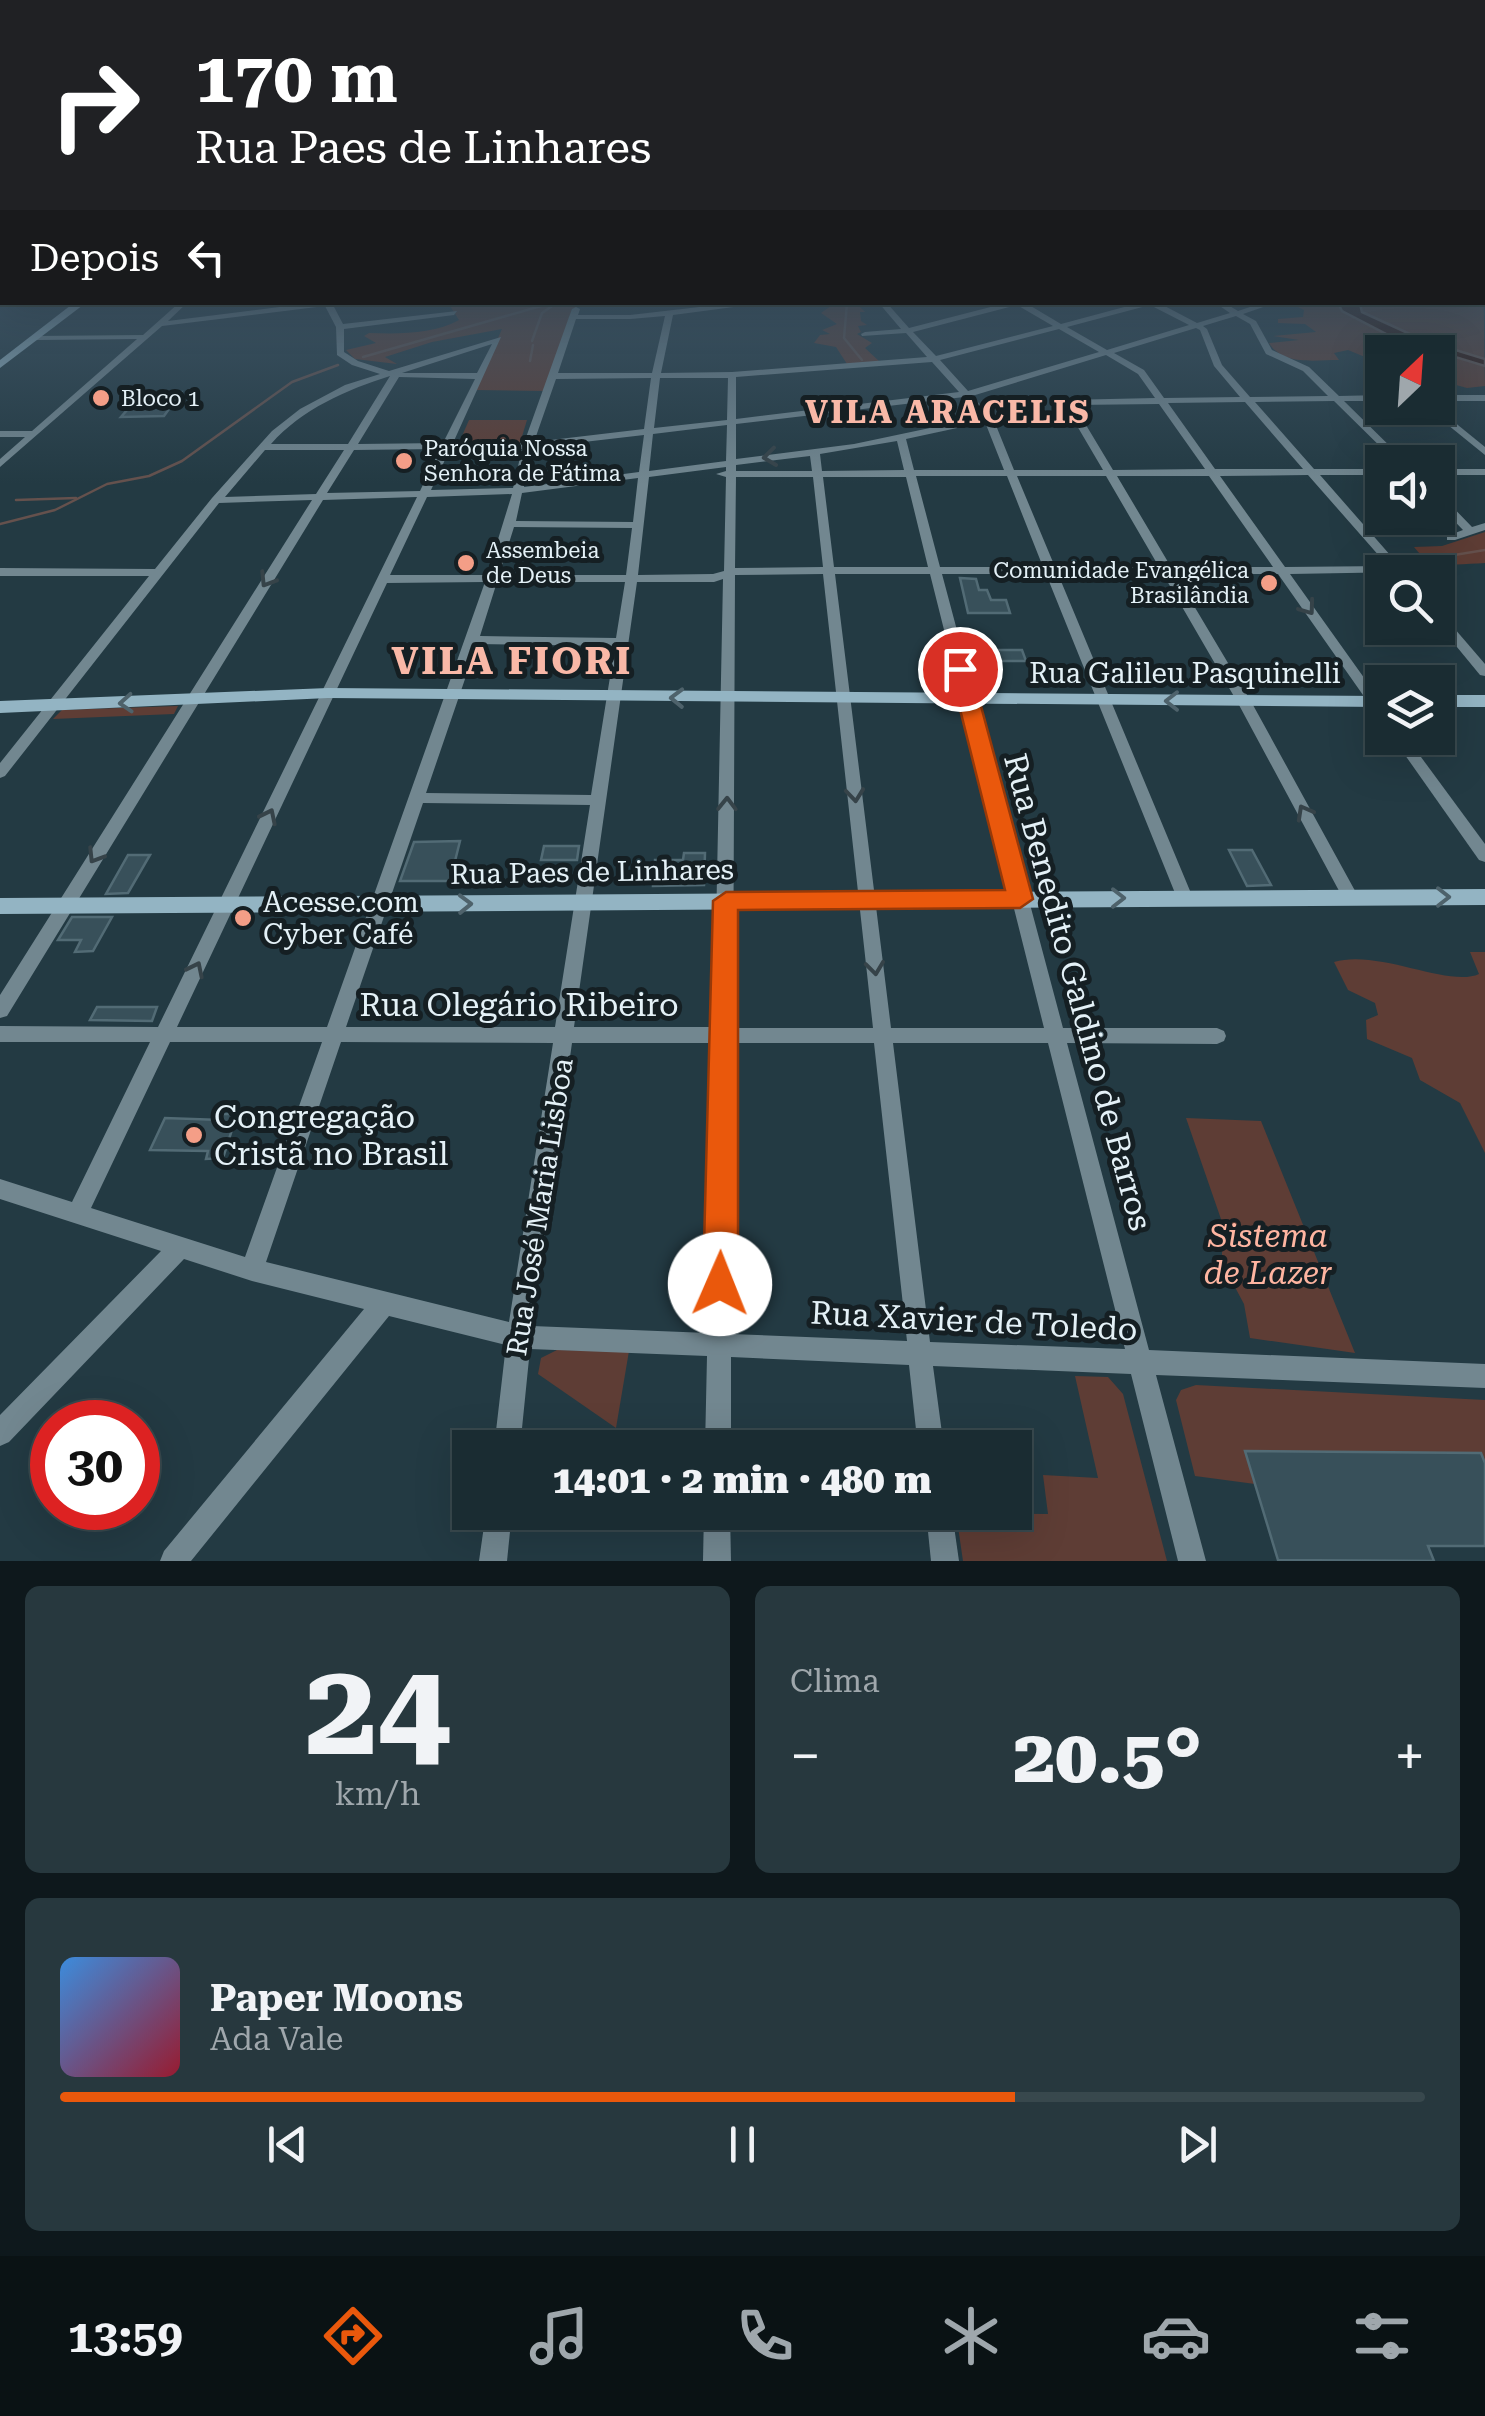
<!DOCTYPE html>
<html lang="pt">
<head>
<meta charset="utf-8">
<style>
	body { margin:0; font-family:"Roboto Serif",serif; background:#27383e; color:#f1f3f6; height:100vh; display:flex; flex-direction:column; font-size:38px; white-space:nowrap }
	* { box-sizing:border-box; margin:0 }
	p { font-size:32px; color:#9fa7ac }
	.icon { flex:none; width:55px; height:55px; fill:none; stroke:currentColor; stroke-width:2; stroke-linecap:round; stroke-linejoin:round }
	.map { position:relative; height:1561px; overflow:hidden }
	.panel { display:flex; flex-direction:column; gap:25px; padding:25px; background:#0e181c; flex:1 }
	.panel>* { flex:none }
	.guide { position:absolute; left:0px; top:0px; width:1485px; height:305px; box-shadow:0 10px 40px #0002,0 0 0 2px #38484d; background:#202124; color:#fff; overflow:hidden }
	.needle { width:65px; rotate:25deg }
	.controls { position:absolute; left:1365px; top:335px; display:grid; gap:20px }
	.controls a { display:grid; place-items:center; width:90px; height:90px; border-radius:0px; background:#1a2c32; box-shadow:0 10px 40px #0002,0 0 0 2px #38484d; font-size:50px }
	.speed { position:absolute; left:30px; top:1400px; display:flex; gap:20px; font-size:50px; font-weight:700; text-align:center }
	.speed>* { display:grid; place-content:center; width:130px; height:130px; border-radius:50%; background:#1a2c32; box-shadow:0 10px 40px #0002,0 0 0 2px #38484d; line-height:1 }
	.speed .limit { border:15px solid #d22; background:#fff; color:#111 }
	.pin { position:absolute; display:grid; place-items:center; width:85px; height:85px; color:#fff; margin:-42px; border:5px solid #fff; border-radius:50%; box-shadow:0 2px 10px #0007 }
	.me { position:absolute; width:110px; margin:-55px; rotate:1deg; stroke-linejoin:round; filter:drop-shadow(0 0 8px #0008) }
	.turn { display:flex; align-items:center; gap:35px; height:210px; padding:0 30px; font-size:45px }
	.turn .icon { width:130px; height:130px; stroke-width:2.5 }
	.turn b { display:block; font-size:70px; line-height:85px }
	.then { display:flex; align-items:center; height:95px; padding:0 30px; background:#0003; gap:20px; font-size:38px }
	.big { font-size:75px; font-weight:800; line-height:1.1 }
	.panel .tile { flex:1; display:flex; flex-direction:column; justify-content:center; gap:15px; min-width:0; padding:0 35px; border-radius:15px; background:#27383e }
	.panel .dial { align-items:center; gap:0 }
	.dial b { font-size:130px; line-height:1 }
	.song { display:flex; align-items:center; gap:30px }
	.cover { width:120px; height:120px; border-radius:15px; background:linear-gradient(135deg,hsl(210 70% 55%),hsl(350 70% 35%)) }
	.played { height:10px; border-radius:5px; background:linear-gradient(90deg,#ea580c 70%,#38484d 70%) }
	.keys { display:flex; justify-content:space-around; direction:ltr }
	.heat { display:flex; justify-content:space-between; align-items:center; font-size:55px; direction:ltr }
	.panel .tiles { flex:1; display:grid; gap:25px; grid-template-columns:1fr 1fr }
	.tile:last-child { grid-column:span 2 }
	.trip { position:absolute; left:452px; top:1430px; width:580px; height:100px; border-radius:0px; background:#1a2c32; box-shadow:0 10px 40px #0002,0 0 0 2px #38484d; font-weight:800; line-height:100px; text-align:center }
	.tab-bar { display:flex; height:160px; justify-content:space-around; align-items:center; background:#0a1214; color:#9fa7ac }
	.tab-bar .icon { width:70px; height:70px }
	.tab-bar .current { color:#ea580c }
	.tab-bar b { font-size:45px; color:#f1f3f6 }
	.map>svg:first-child { display:block }
	.green { fill:#5e3d35 }
	.water { fill:#2f0c04; stroke:#65514d; stroke-width:2.5 }
	.lines { fill:none; stroke-linecap:round; stroke-linejoin:round }
	.stream { stroke:#65514d; stroke-width:2.5 }
	.building { fill:#38505a; stroke:#526b75; stroke-width:2.5 }
	.street { fill:#728790; fill-rule:evenodd }
	.secondary { fill:#93b4c3; fill-rule:evenodd }
	.oneway { stroke:#364349 }
	.oneway2 { stroke:#4e626b }
	.route { fill:#ea580c; stroke:#983908; stroke-width:2.5 }
	.poi-dot { fill:#f49e87; stroke:#151f23; stroke-width:4 }
	.labels { text-anchor:middle; dominant-baseline:central; stroke-width:10; stroke-linejoin:round; paint-order:stroke }
	.far-poi-label { font-size:22px; fill:#e4f1f7; stroke:#151f23; text-anchor:start }
	.street-label { font-size:28px; fill:#e4f1f7; stroke:#151f23 }
	.poi-label { font-size:28px; fill:#e4f1f7; stroke:#151f23; text-anchor:start }
	.far-district-label { font-size:32px; font-weight:bold; letter-spacing:2.5px; fill:#f9b8a7; stroke:#151f23 }
	.near-street-label { font-size:32px; fill:#e4f1f7; stroke:#151f23 }
	.near-poi-label { font-size:32px; fill:#e4f1f7; stroke:#151f23; text-anchor:start }
	.near-park-label { font-size:32px; font-style:italic; fill:#feb5a1; stroke:#151f23 }
	.district-label { font-size:38px; font-weight:bold; letter-spacing:2.5px; fill:#f9b8a7; stroke:#151f23 }
</style>
</head>
<body>
<div class="map">
<svg width="1485" height="1561" viewBox="0 0 1485 1561">
	<rect width="100%" height="100%" fill="#233a43"/>
	<g class="green">
		<path d="M1483,265L1485,386L1467,388L1438,380V352H1382V364L1348,350L1334,353L1339,360C1315,360 1283,366 1269,343L1299,340L1273,336L1316,332L1305,324L1278,323V319L1303,317L1304,310L1289,303L1482,302Z"/>
		<path d="M448,303H585L572,309L545,391L475,390L502,329L432,342L385,357L397,364L355,359L346,350L376,343L364,336L369,333C401,334 434,334 459,320Z"/>
		<path d="M835,303L864,306L860,307L865,312H860L861,321L867,325L858,326L861,332L857,334L872,343L865,348L880,362L847,364L836,347L814,343L820,335L830,334L822,330L837,324L821,313Z"/>
		<path d="M469,420H527L520,443H459Z"/>
		<path d="M1485,532V563C1459,564 1431,570 1414,547L1442,546Z"/>
		<path d="M178,706L174,714L53,719L62,710Z"/>
		<path d="M1470,952H1485V1153L1460,1103L1420,1080L1412,1058L1367,1039L1366,1020L1378,1015L1375,1003L1348,990L1334,962C1379,949 1449,988 1479,974Z"/>
		<path d="M1186,1118L1261,1121L1355,1353L1250,1338L1244,1304L1222,1263V1222Z"/>
		<path d="M557,1350L629,1351L616,1428L538,1374L541,1358Z"/>
		<path d="M1075,1376L1108,1377L1123,1394L1167,1561H963L956,1513L1048,1514L1043,1475L1098,1478Z"/>
		<path d="M1196,1385L1485,1400V1463L1480,1453L1246,1451L1255,1484L1195,1476L1176,1400L1181,1390Z"/>
	</g>
	<path class="water" d="M1338,303H1366L1360,304L1362,312L1423,340L1485,359V366L1396,339L1342,311Z"/>
	<g class="lines">
		<g class="stream">
			<path d="M847,303L844,338L862,360"/>
			<path d="M532,341L542,313L555,304"/>
			<path d="M363,357L555,302"/>
			<path d="M530,361L533,345"/>
			<path d="M16,500L76,498"/>
			<path d="M0,524L55,510L107,484L149,476L182,461L292,382L338,365"/>
			<path d="M1442,557L1485,550"/>
		</g>
	</g>
	<g class="building">
		<path d="M181,392L164,416L121,417L142,393Z"/>
		<path d="M960,578L976,579L979,590H987L991,600H1006L1010,613H968Z"/>
		<path d="M966,650H1022L1026,661H970Z"/>
		<path d="M460,841L450,881H400L414,842Z"/>
		<path d="M544,846H579L577,860H541Z"/>
		<path d="M1229,850H1252L1271,885L1247,886Z"/>
		<path d="M684,853H705L704,885L653,886L655,860H683Z"/>
		<path d="M128,855H150L128,893L106,894Z"/>
		<path d="M72,917H112L93,951L75,952L81,940H58Z"/>
		<path d="M97,1007H157L152,1021L90,1020Z"/>
		<path d="M223,1114H237L223,1158L206,1159L208,1151L150,1150L165,1118L221,1120Z"/>
		<path d="M1245,1451L1481,1453L1485,1463V1546H1428L1434,1561L1278,1560Z"/>
	</g>
	<g class="lines">
		<g class="street">
			<rect x="0" y="272" width="2" height="4"/>
			<rect x="0" y="290" width="2" height="4"/>
			<path d="M9,302H17L11,307L7,305Z"/>
			<path d="M180,302H188L168,321L319,302H345L333,305L343,324L457,311L454,315L344,329V352L358,361L389,371L501,337L453,443H524L569,317L572,309L576,307L580,309L578,315H630L743,302H772L673,315L661,373L732,372L927,357L906,333L862,336L861,334L865,332L901,329L878,302H886L909,328L1010,302H1024L1061,324L1143,302H1157L1197,323L1230,313L1214,302H1223L1238,311L1265,302H1278L1243,314L1256,321L1272,350L1309,367L1339,396L1382,395V401H1344L1406,462H1396L1334,401L1255,402L1314,469H1382V475H1320L1405,572L1290,574L1382,703V716L1377,715L1278,574H1175L1253,705L1359,898L1357,902H1345L1239,705L1163,574H1058L1193,898L1191,902H1179L1177,898L1046,574H942L1063,1028H1217L1224,1031L1226,1036L1224,1041L1217,1044L1067,1043L1149,1350L1485,1364V1388L1156,1375L1206,1561H1178L1131,1374L933,1366L944,1448H918L909,1365L731,1357V1448H705L707,1356L530,1349L520,1448H494L506,1345L389,1316L191,1561H160L164,1551L364,1309L252,1281L184,1259L9,1442L0,1446V1415L161,1251L0,1199V1179L72,1202L150,1042H0V1026L158,1027L417,497L323,500L7,1016L0,1018V995L312,500L219,503L5,776L0,778V763L149,576H0V568L155,569L212,498L272,431L300,409L345,385L380,374L352,365L337,355L336,327L325,306L162,326L0,467V459L25,437H0V431H32L137,339L37,340H34V336L143,335ZM1017,305L1053,326L936,356L913,332ZM1150,305L1189,325L1107,350L1067,327ZM665,316L652,373H558L576,319H630ZM1236,316L1250,324L1266,354L1303,371L1328,396L1250,397L1222,365L1207,329L1203,326ZM1196,328L1200,330L1214,366L1240,397L1164,398L1144,370L1114,353ZM1059,329L1099,352L968,391L940,360ZM492,344L477,373H402ZM1106,355L1138,374L1155,398L1065,400L1063,402L1103,470H1014L993,418L972,396ZM932,362L959,392L736,419V377ZM390,376L348,444H271C302,409 346,390 390,376ZM399,377L475,379L443,443L358,444ZM651,378L644,429L534,442L556,379ZM660,378H728L727,420L654,428ZM964,397L982,417L854,444L736,459V424ZM1245,402L1303,469H1215L1168,403ZM1159,404L1205,469L1113,470L1074,405ZM985,422L1004,470H914L906,439ZM727,425L726,461L649,471L653,434ZM644,435L639,472L524,487L532,448ZM897,441L904,470L822,471L820,454ZM440,449L420,491L327,493L354,450ZM450,449H522L513,488L431,490ZM265,450H344L316,494L225,497ZM810,456L812,471H736V465ZM726,467V471L716,474L726,477L724,571L713,574L638,575L649,477ZM1308,475L1388,566L1285,567L1220,476ZM916,476H1007L1043,567H940ZM1017,476H1106L1159,567H1055ZM1117,476H1209L1273,567H1171ZM736,477H813L823,567L735,568ZM823,477H906L928,567H834ZM638,478L633,522L516,521L522,493ZM512,494L487,575H390L427,497ZM514,527L632,528L626,575H499ZM823,574L873,1028H733L735,575ZM835,574H930L1044,1028H891ZM723,579L714,1027H574L637,582H714ZM485,582L327,1027H177L387,583ZM497,582H625L616,638L480,636ZM477,644L615,646L591,795L426,793ZM423,803L590,805L555,1027H346ZM170,1042H322L245,1257L91,1208ZM341,1042L553,1043L509,1322L266,1262ZM572,1043H714L708,1333L532,1326ZM733,1043H874L907,1341L731,1334ZM893,1043H1048L1125,1349L930,1342Z"/>
			<path d="M1370,358H1376L1382,364V370L1370,362Z"/>
			<rect x="1438" y="395" width="47" height="6"/>
			<path d="M1427,408H1437L1485,447V455Z"/>
			<rect x="1438" y="469" width="47" height="6"/>
			<path d="M1438,495L1442,496L1472,527L1485,523V530L1455,540H1447V536L1463,530L1438,504Z"/>
			<path d="M1438,613L1442,614L1485,664V676L1480,675L1438,624Z"/>
			<path d="M1393,738H1407L1485,844V862L1479,860Z"/>
			<path d="M486,1512H512L507,1561H479Z"/>
			<path d="M704,1512H730L731,1561H703Z"/>
			<path d="M926,1512H952L959,1561H931Z"/>
		</g>
		<g class="secondary">
			<path d="M75,302H87L0,368V360Z"/>
			<path d="M328,688L1382,696V707L328,698L0,713V701Z"/>
			<rect x="1438" y="695" width="47" height="12"/>
			<path d="M1485,889V905L0,914V898Z"/>
		</g>
	</g>
	<defs><path id="oneway-chevron" d="M-2-3.5L2.5 0L-2 3.5" fill="none" stroke-width="1.6" stroke-linecap="round" stroke-linejoin="round" transform="scale(2.5)"/></defs>
	<g class="oneway">
		<use href="#oneway-chevron" transform="translate(770 457) rotate(173)"/>
		<use href="#oneway-chevron" transform="translate(267 580) rotate(122)"/>
		<use href="#oneway-chevron" transform="translate(1308 608) rotate(54)"/>
		<use href="#oneway-chevron" transform="translate(855 795) rotate(84)"/>
		<use href="#oneway-chevron" transform="translate(727 804) rotate(-89)"/>
		<use href="#oneway-chevron" transform="translate(1304 812) rotate(-119)"/>
		<use href="#oneway-chevron" transform="translate(269 816) rotate(-64)"/>
		<use href="#oneway-chevron" transform="translate(95 856) rotate(122)"/>
		<use href="#oneway-chevron" transform="translate(875 968) rotate(83)"/>
		<use href="#oneway-chevron" transform="translate(196 969) rotate(-64)"/>
	</g>
	<g class="oneway2">
		<use href="#oneway-chevron" transform="translate(677 698) rotate(-179)"/>
		<use href="#oneway-chevron" transform="translate(1172 701) rotate(-180)"/>
		<use href="#oneway-chevron" transform="translate(126 703) rotate(176)"/>
		<use href="#oneway-chevron" transform="translate(1443 897)"/>
		<use href="#oneway-chevron" transform="translate(1118 898)"/>
		<use href="#oneway-chevron" transform="translate(465 904) rotate(-1)"/>
	</g>
	<linearGradient id="sky" x2="0" y2="1"><stop stop-color="#132025"/><stop offset="0.55" stop-color="#3f5566"/><stop offset="1" stop-color="#3f5566" stop-opacity="0"/></linearGradient>
	<rect width="1485" height="484" fill="url(#sky)"/>
	<path class="route" d="M960,663L971,669L1033,899L1020,908L738,910V1284L733,1296L720,1301L708,1296L703,1284L713,901L726,892L1005,890L950,669Z"/>
	<g class="poi-dot">
		<circle cx="101" cy="398" r="10"/>
		<circle cx="404" cy="461" r="10"/>
		<circle cx="466" cy="563" r="10"/>
		<circle cx="1269" cy="583" r="10"/>
		<circle cx="243" cy="918" r="10"/>
		<circle cx="194" cy="1135" r="10"/>
	</g>
	<g class="labels">
		<g class="far-poi-label">
			<text x="121" y="398">Bloco 1</text>
			<text x="424" y="448">Paróquia Nossa<tspan x="424" dy="25">Senhora de Fátima</tspan></text>
			<text x="486" y="550">Assembeia<tspan x="486" dy="25">de Deus</tspan></text>
			<text x="1249" y="570" text-anchor="end">Comunidade Evangélica<tspan x="1249" dy="25">Brasilândia</tspan></text>
		</g>
		<g class="street-label">
			<text x="1185" y="673">Rua Galileu Pasquinelli</text>
			<text transform="translate(592 872) rotate(-1)">Rua Paes de Linhares</text>
			<text transform="translate(540 1207) rotate(-81)">Rua José Maria Lisboa</text>
		</g>
		<g class="poi-label">
			<text x="263" y="902">Acesse.com<tspan x="263" dy="32">Cyber Café</tspan></text>
		</g>
		<g class="far-district-label">
			<text x="948" y="412">VILA ARACELIS</text>
		</g>
		<g class="near-street-label">
			<text transform="translate(1078 992) rotate(75)">Rua Benedito Galdino de Barros</text>
			<text x="519" y="1005">Rua Olegário Ribeiro</text>
			<text transform="translate(974 1321) rotate(3)">Rua Xavier de Toledo</text>
		</g>
		<g class="near-poi-label">
			<text x="214" y="1117">Congregação<tspan x="214" dy="37">Cristã no Brasil</tspan></text>
		</g>
		<g class="near-park-label">
			<text x="1268" y="1236">Sistema<tspan x="1268" dy="37">de Lazer</tspan></text>
		</g>
		<g class="district-label">
			<text x="512" y="661">VILA FIORI</text>
		</g>
	</g>
</svg>
<div class="controls">
<a><svg class="needle" viewBox="-14 -14 28 28"><path d="M0-13l5 13h-10z" fill="#e53935"/><path d="M0 13l5-13h-10z" fill="#9fa7ac"/></svg></a>
<a><svg class="icon" aria-label="sound" viewBox="0 0 24 24"><path d="M4 9h4l5-4v14l-5-4H4zM17 9q2 3 0 6"/></svg></a>
<a><svg class="icon" aria-label="search" viewBox="0 0 24 24"><circle cx="10" cy="10" r="6"/><path d="M15 15l6 6"/></svg></a>
<a><svg class="icon" aria-label="layers" viewBox="0 0 24 24"><path d="M12 4l9 5-9 5-9-5zM3 14l9 5 9-5"/></svg></a>
</div>
<div class="speed"><div class="limit">30</div></div>
<div class="pin" style="left:960px;top:669px;background:#d93025"><svg class="icon" aria-label="arrive" viewBox="0 0 24 24"><path d="M6 21V4h12l-3 4 3 4H6"/></svg></div>
<svg class="me" style="left:720px;top:1284px" viewBox="-20 -20 40 40"><circle r="19" fill="#fff"/><path d="M0-13L10 11 0 6-10 11z" fill="#ea580c"/></svg>
<div class="trip">14:01 · 2 min · 480 m</div>
<div class="guide">
<div class="turn"><svg class="icon" aria-label="right" viewBox="0 0 24 24"><path d="M7 20v-9h11M14 6l5 5-5 5"/></svg><div><b>170 m</b>Rua Paes de Linhares</div></div>
<div class="then">Depois<svg class="icon" aria-label="left" viewBox="0 0 24 24"><path d="M17 20v-9H6M10 6l-5 5 5 5"/></svg></div>
</div>
</div>
<section class="panel">
<div class="tiles">
<div class="tile dial"><b>24</b><p>km/h</p></div>
<div class="tile"><p>Clima</p>
<div class="heat"><a>−</a><b class="big">20.5°</b><a>+</a></div>
</div>
<div class="tile">
<div class="song"><i class="cover"></i><div><b>Paper Moons</b><p>Ada Vale</p></div></div>
<div class="played"></div>
<div class="keys"><svg class="icon" aria-label="previous" viewBox="0 0 24 24"><path d="M18 5L8 12l10 7zM5 5v14"/></svg><svg class="icon" aria-label="pause" viewBox="0 0 24 24"><path d="M8 5v14M16 5v14"/></svg><svg class="icon" aria-label="next" viewBox="0 0 24 24"><path d="M6 5l10 7-10 7zM19 5v14"/></svg></div>
</div>
</div>
</section>
<nav class="tab-bar">
<b>13:59</b>
<svg class="icon current" aria-label="directions" viewBox="0 0 24 24"><path d="M12 3l9 9-9 9-9-9zM9 14v-3h6M13 9l2 2-2 2"/></svg>
<svg class="icon" aria-label="music" viewBox="0 0 24 24"><path d="M9 18V5l10-2v13"/><circle cx="6" cy="18" r="3"/><circle cx="16" cy="16" r="3"/></svg>
<svg class="icon" aria-label="phone" viewBox="0 0 24 24"><path d="M5 4h4l2 5-3 2q2 4 5 5l2-3 5 2v4C11 20 4 13 5 4z"/></svg>
<svg class="icon" aria-label="climate" viewBox="0 0 24 24"><path d="M12 3v18M4 7l16 10M4 17L20 7"/></svg>
<svg class="icon" aria-label="car" viewBox="0 0 24 24"><path d="M5 17H2v-5l4-1 3-4h7l3 4 3 1v5h-3M9 17h6M6 11h13"/><circle cx="7" cy="17" r="2"/><circle cx="17" cy="17" r="2"/></svg>
<svg class="icon" aria-label="filters" viewBox="0 0 24 24"><path d="M4 7h16M4 17h16"/><circle cx="9" cy="7" r="2"/><circle cx="15" cy="17" r="2"/></svg>
</nav>
</body>
</html>
